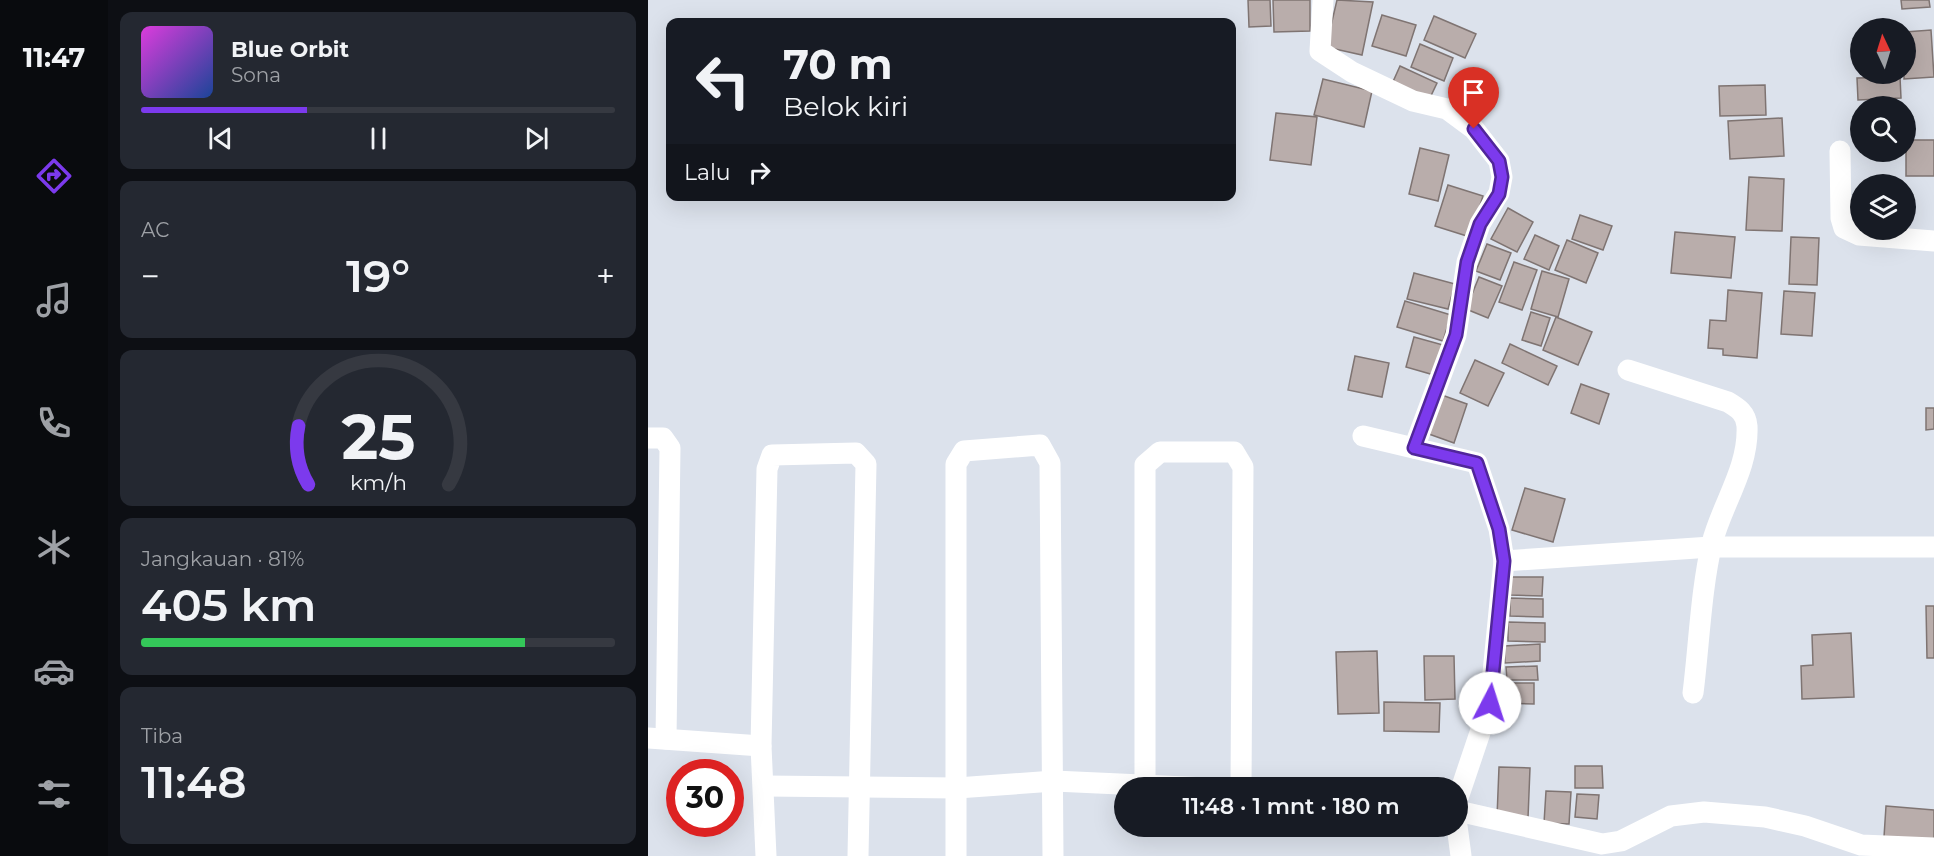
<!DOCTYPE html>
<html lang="id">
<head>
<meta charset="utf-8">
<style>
	body { margin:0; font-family:Montserrat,sans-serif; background:#242831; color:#f1f3f6; height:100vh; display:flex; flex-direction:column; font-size:22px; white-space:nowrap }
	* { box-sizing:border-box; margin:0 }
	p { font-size:20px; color:#9ea1a6 }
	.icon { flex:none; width:33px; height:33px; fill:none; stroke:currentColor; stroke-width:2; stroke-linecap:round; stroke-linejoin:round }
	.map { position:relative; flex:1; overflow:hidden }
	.details { display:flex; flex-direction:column; gap:12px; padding:12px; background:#0d0f14; width:540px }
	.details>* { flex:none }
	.guide { position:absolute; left:18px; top:18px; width:570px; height:183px; border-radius:12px; box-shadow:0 6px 24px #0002; background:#171b24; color:#f1f3f6; overflow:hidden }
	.needle { width:39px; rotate:356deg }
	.buttons { position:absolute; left:1202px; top:18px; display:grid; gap:12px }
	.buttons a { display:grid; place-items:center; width:66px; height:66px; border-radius:50%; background:#171b24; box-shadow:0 6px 24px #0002; font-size:30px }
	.speed { position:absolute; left:18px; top:759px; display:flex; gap:12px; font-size:30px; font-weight:700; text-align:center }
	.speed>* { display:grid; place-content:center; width:78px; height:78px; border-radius:50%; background:#171b24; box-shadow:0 6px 24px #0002; line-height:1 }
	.speed .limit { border:9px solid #d22; background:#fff; color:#111 }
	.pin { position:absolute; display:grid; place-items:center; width:51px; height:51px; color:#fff; margin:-62px -26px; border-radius:50% 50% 50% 0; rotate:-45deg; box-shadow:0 0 6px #0007 }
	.pin .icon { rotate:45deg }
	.me { position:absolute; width:66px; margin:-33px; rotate:5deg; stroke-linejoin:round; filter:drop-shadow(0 0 4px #0008) }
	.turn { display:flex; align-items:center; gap:21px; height:126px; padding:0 18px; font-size:27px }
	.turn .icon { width:78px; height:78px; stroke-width:2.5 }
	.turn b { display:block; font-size:42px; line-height:51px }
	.then { display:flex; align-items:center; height:57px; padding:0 18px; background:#0003; gap:12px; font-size:22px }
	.big { font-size:45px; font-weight:600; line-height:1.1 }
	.details .tile { flex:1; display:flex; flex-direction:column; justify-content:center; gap:9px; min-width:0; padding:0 21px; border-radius:12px; background:#242831 }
	.details .dial { align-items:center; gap:0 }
	.dial svg { height:156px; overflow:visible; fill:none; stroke:#363941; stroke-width:7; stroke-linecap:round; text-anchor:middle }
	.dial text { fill:#f1f3f6; stroke:none }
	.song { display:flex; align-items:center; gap:18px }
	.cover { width:72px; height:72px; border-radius:9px; background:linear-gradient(135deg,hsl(300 70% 55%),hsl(220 70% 35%)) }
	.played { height:6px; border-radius:3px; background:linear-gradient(90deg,#7c3aed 35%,#363941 35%) }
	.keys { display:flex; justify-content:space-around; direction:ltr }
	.heat { display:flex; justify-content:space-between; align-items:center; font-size:33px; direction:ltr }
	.charge { height:9px; border-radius:4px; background:linear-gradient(90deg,#34c759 81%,#363941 0) }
	.trip { position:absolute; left:466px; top:777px; width:354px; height:60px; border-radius:30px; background:#171b24; box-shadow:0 6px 24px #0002; font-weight:600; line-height:60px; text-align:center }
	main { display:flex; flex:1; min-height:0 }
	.dock { display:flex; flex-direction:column; width:108px; justify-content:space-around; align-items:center; background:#090b0e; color:#9ea1a6 }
	.dock .icon { width:42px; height:42px }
	.dock .on { color:#7c3aed }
	.dock b { font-size:27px; color:#f1f3f6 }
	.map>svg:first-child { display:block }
	.building { fill:#b9adab; stroke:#7f7472; stroke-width:1.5 }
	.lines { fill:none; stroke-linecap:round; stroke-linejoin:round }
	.street { stroke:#fff; stroke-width:21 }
	.route-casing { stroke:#51269a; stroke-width:15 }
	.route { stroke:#7c3aed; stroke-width:10 }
</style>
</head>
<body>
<main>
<nav class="dock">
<b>11:47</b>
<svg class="icon on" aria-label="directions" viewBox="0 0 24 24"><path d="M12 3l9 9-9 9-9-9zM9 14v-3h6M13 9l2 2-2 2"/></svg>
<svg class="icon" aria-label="music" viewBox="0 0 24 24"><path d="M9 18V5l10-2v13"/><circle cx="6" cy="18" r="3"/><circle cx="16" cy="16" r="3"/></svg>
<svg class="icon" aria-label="phone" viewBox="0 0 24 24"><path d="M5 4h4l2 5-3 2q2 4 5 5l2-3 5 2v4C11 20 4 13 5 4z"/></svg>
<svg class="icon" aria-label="climate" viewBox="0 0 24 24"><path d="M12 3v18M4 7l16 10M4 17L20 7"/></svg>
<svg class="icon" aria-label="car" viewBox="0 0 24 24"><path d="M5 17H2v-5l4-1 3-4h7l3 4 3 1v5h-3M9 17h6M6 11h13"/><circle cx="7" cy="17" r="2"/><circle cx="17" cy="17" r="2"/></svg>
<svg class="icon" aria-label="filters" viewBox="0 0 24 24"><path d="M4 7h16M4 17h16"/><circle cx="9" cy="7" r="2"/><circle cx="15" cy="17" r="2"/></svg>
</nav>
<section class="details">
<div class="tile">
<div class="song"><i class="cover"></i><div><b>Blue Orbit</b><p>Sona</p></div></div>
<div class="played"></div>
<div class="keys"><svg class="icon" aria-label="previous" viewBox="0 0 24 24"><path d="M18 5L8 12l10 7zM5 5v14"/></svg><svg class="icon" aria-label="pause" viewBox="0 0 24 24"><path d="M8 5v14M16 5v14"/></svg><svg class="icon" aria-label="next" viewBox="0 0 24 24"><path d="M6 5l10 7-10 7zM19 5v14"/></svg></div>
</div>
<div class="tile"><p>AC</p>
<div class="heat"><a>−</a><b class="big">19°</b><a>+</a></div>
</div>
<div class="tile dial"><svg viewBox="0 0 100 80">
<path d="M14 69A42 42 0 1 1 86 69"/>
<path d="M14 69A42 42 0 0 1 9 39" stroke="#7c3aed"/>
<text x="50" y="56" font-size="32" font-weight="700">25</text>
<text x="50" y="72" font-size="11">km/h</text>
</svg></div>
<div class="tile"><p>Jangkauan · 81%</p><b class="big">405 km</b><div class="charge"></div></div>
<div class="tile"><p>Tiba</p><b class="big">11:48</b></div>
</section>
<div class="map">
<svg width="1286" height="856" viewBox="0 0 1286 856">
	<rect width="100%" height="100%" fill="#dce2ec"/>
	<g class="building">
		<path d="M600,0H622L623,26L601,27Z"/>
		<path d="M625,0H662V31L626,32Z"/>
		<path d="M689,0L725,2L714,55L678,47Z"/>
		<path d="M1253,0H1281L1282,7L1254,9Z"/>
		<path d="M734,15L768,25L758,56L724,46Z"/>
		<path d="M786,16L828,34L817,58L776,40Z"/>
		<path d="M1283,30L1286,77L1256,79L1257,32Z"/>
		<path d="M772,44L805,58L796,81L763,67Z"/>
		<path d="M752,66L789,83L780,102L744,84Z"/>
		<path d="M1252,77L1253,98L1210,100L1209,78Z"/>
		<path d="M675,79L724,91L716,127L666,115Z"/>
		<path d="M1117,85L1118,115L1072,116L1071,86Z"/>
		<path d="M628,113L669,117L663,165L622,160Z"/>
		<path d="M1134,118L1136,156L1082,159L1080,121Z"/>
		<rect x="1258" y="140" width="28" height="36"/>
		<path d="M772,148L801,155L790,201L761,194Z"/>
		<path d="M1101,177L1136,179L1134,231L1098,230Z"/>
		<path d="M800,185L835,196L822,237L787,226Z"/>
		<path d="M860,208L885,222L869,252L843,239Z"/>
		<path d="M932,215L964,226L955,250L924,239Z"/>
		<path d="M1027,232L1087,237L1083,278L1023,273Z"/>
		<path d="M887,235L911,246L901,270L876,259Z"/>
		<path d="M1143,237L1171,238L1169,285L1141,284Z"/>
		<path d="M919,240L950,253L938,283L907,270Z"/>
		<path d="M839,244L863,253L852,280L828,271Z"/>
		<path d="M866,262L889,270L874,310L851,302Z"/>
		<path d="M894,271L921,279L910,317L883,309Z"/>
		<path d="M766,273L807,284L800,309L759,299Z"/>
		<path d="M831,277L854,286L840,318L818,309Z"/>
		<path d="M1080,290L1114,293L1109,358L1075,355V349L1060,348L1062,320L1078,321Z"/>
		<path d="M1136,291L1167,293L1164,336L1133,334Z"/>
		<path d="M757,301L803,315L795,341L749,327Z"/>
		<path d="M883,312L902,318L893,346L874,340Z"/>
		<path d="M908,317L944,332L930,365L895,350Z"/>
		<path d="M766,337L795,345L786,375L758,367Z"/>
		<path d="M862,344L909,366L900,385L854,363Z"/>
		<path d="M707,356L741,363L734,397L700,390Z"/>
		<path d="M827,360L856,373L840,406L812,393Z"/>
		<path d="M933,384L961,394L951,424L923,413Z"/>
		<path d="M791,394L819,404L806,443L778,433Z"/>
		<path d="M1278,408H1286V429L1278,430Z"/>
		<path d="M877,488L917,499L905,542L864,530Z"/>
		<path d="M863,577H895L894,596L862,595Z"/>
		<path d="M862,598L895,599V617L862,616Z"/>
		<path d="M1278,606H1286V658H1279Z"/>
		<path d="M860,622L897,623V642L860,641Z"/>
		<path d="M1203,633L1206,697L1154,699L1153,666L1165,665L1164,635Z"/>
		<path d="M892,644V661L857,663L856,646Z"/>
		<path d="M729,651L731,713L690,714L688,652Z"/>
		<path d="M776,656H806L807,699L777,700Z"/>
		<path d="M889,666L890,680H859L858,667Z"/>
		<path d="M856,683H886V704L856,703Z"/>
		<path d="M736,702L792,703L791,732L736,731Z"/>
		<path d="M927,766H954L955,788H927Z"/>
		<path d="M851,767L882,768L880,818L849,817Z"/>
		<path d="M898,791L923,792L921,824L896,823Z"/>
		<path d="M929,794L951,795L949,819L927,817Z"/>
		<path d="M1238,806L1286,810V842L1236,837Z"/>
	</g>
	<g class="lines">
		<g class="street">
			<path d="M675,0L672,51L704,72L765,101L799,109L826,129L851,161L854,177L851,193L832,224L819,262L808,335L766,448"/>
			<path d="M1192,151L1193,218L1196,228L1211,235L1286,241"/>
			<path d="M980,370L1080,402C1090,408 1098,413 1099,426C1101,468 1074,504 1064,543C1053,589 1051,646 1045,693"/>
			<path d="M715,436L829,463L851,529L856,561L1063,547H1286"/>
			<path d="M0,438H15L22,448L18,739"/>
			<path d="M0,738L113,746"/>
			<path d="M497,784V465L512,452H586L595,467L593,788"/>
			<path d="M117,786L309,788L406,781L559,788"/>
			<path d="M810,798L842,703L856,561"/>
			<path d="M810,811L954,844L973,841L1023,816L1056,812L1117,817L1157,826L1213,845L1286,848"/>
			<path d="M809,826L813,856"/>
			<path d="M118,856L113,746L119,469L124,455L208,453L218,464L210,856"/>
			<path d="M308,856V464L316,451L392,445L402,463L405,856"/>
		</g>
	</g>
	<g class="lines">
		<g class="route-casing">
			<path id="route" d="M826,129L851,161L854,177L851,194L832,224L819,262L808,335L766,448L829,463L851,529L856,561L842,703"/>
		</g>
		<use href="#route" class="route"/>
	</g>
</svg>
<div class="buttons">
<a><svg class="needle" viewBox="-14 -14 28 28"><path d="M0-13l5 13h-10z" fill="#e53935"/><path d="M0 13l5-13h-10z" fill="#9ea1a6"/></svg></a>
<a><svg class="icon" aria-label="search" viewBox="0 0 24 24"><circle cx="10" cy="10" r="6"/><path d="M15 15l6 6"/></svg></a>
<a><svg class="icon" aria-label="layers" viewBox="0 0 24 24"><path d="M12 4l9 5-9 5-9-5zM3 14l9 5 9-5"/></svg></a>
</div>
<div class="speed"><div class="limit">30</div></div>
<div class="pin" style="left:826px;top:129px;background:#d93025"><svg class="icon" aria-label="arrive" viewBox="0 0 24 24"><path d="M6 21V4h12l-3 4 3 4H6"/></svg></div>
<svg class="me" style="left:842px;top:703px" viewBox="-20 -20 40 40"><circle r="19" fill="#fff"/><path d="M0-13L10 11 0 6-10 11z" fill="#7c3aed"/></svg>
<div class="trip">11:48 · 1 mnt · 180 m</div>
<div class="guide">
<div class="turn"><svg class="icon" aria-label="left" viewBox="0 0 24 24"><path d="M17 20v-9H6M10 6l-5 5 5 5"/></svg><div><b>70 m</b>Belok kiri</div></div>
<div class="then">Lalu<svg class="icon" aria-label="right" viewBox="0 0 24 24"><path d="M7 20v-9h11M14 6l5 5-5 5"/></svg></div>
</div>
</div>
</main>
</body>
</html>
